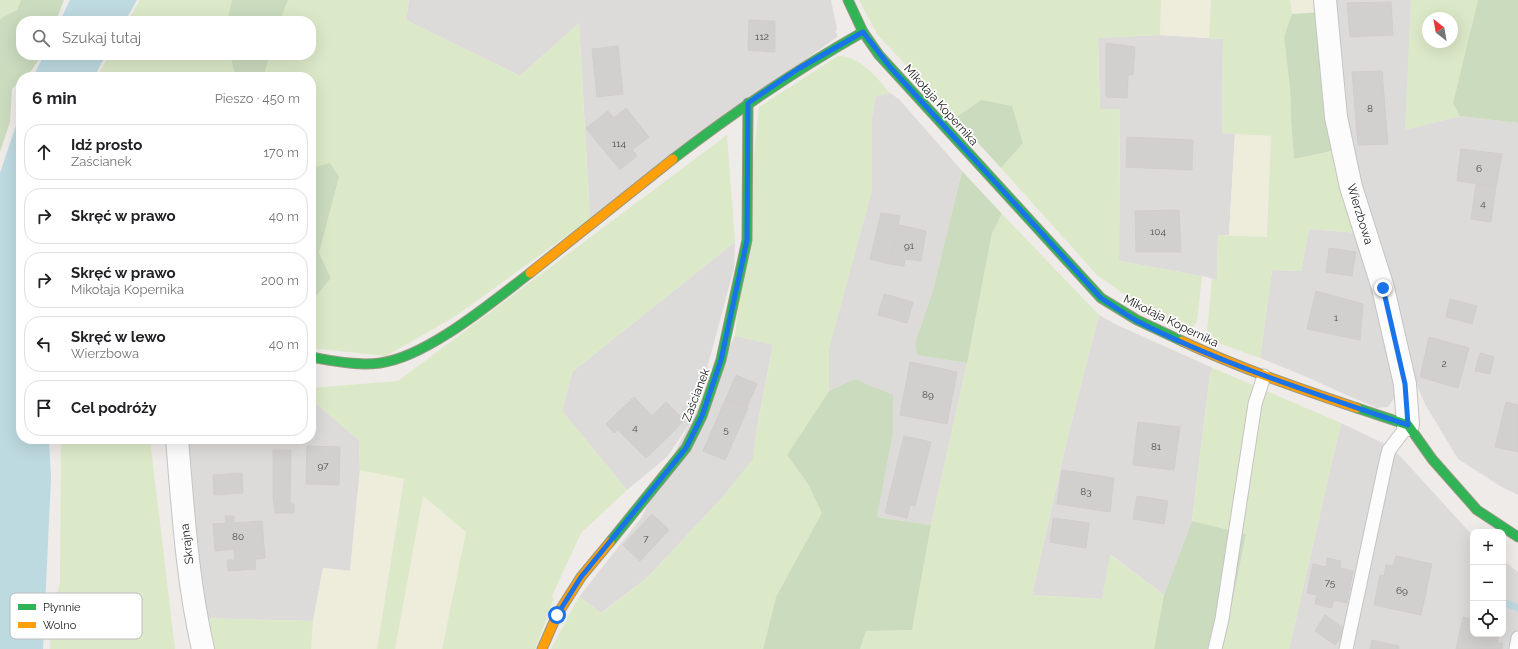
<!DOCTYPE html>
<html lang="pl">
<head>
<meta charset="utf-8">
<style>
  body { margin:0; font-family:Raleway,sans-serif; background:#f2f2f2; color:#202124 }
  .controls { position:absolute; right:12px; bottom:12px; display:grid; overflow:hidden; border-radius:8px; box-shadow:0 4px 16px #0002 }
  .controls button { width:36px; height:36px; display:grid; place-items:center; padding:0; border:0; border-bottom:1px solid #e0e0e0; background:#fff; color:#202124; font:20px sans-serif }
  .compass { position:absolute; left:1422px; top:12px; width:36px; height:36px; border-radius:50%; background:#fff; box-shadow:0 4px 16px #0002; rotate:329deg }
  .stop { position:absolute; width:12px; height:12px; margin:-9px; border:3px solid #1a73e8; border-radius:50%; background:#fff }
  .stop.end { background:#1a73e8; border-color:#fff; box-shadow:0 1px 4px #0008 }
  .list { margin:0; padding:0; list-style:none }
  h2 { display:flex; justify-content:space-between; align-items:center; height:52px; margin:0; padding:0 16px; font-size:17px }
  h2 small { font-size:13px; font-weight:400; color:#757577 }
  .list li { display:grid; grid-template-columns:26px 1fr auto; gap:12px; align-items:center; box-sizing:border-box; height:56px; margin:0 8px 8px; padding:0 8px; border:1px solid #e0e0e0; border-radius:16px }
  .list b { display:block; font-size:15px; white-space:nowrap }
  .list p { margin:0; font-size:13px; white-space:nowrap; color:#757577 }
  .list em { font-size:13px; font-style:normal; color:#757577 }
  .icon { flex:none; width:22px; height:22px; fill:none; stroke:currentColor; stroke-width:2; stroke-linecap:round; stroke-linejoin:round }
  .map { position:relative; flex:none; width:1518px; height:649px; overflow:hidden }
  .search { position:absolute; background:#fff; box-shadow:0 4px 16px #0002; left:16px; top:16px; width:300px; height:44px; display:flex; align-items:center; gap:10px; box-sizing:border-box; padding:0 14px; border-radius:16px; color:#757577; font-size:15px }
  .panel { position:absolute; background:#fff; box-shadow:0 4px 16px #0002; left:16px; top:72px; width:300px; height:372px; border-radius:16px }
  .map>svg:first-child { display:block }
</style>
</head>
<body>
<div class="map">
<svg width="1518" height="649" viewBox="0 0 1518 649">
  <rect width="100%" height="100%" fill="#eeebe8"/>
  <!-- residential -->
  <g fill="#dddbda">
    <polygon points="409,0 831,0 837,29 835,32 838,36 590,219 579,23 520,76 406,20"/>
    <polygon points="1335,0 1411,0 1406,129 1460,116 1518,123 1518,495 1500,486 1458,459 1425,404 1409,366 1349,146"/>
    <polygon points="1160,35 1223,39 1222,133 1235,134 1229,235 1218,235 1217,280 1202,276 1119,261 1120,110 1100,110 1098,38"/>
    <polygon points="890,93 899,99 962,171 933,290 915,343 918,355 967,363 931,525 877,517 893,434 854,379 829,391 829,349 876,96"/>
    <polygon points="1309,229 1359,233 1397,389 1395,397 1388,407 1377,408 1342,393 1307,377 1260,358 1272,270 1301,271"/>
    <polygon points="735,242 734,268 694,417 667,457 627,490 562,411 572,372"/>
    <polygon points="1099,315 1117,325 1213,368 1210,374 1192,521 1164,595 1111,555 1102,599 1032,595 1068,435"/>
    <polygon points="735,336 773,344 756,433 754,459 720,500 648,577 601,613 579,597 641,518"/>
    <polygon points="311,399 359,440 360,470 350,571 323,568 313,621 202,618 185,439 311,439"/>
    <polygon points="1341,423 1383,443 1401,457 1473,536 1473,634 1503,634 1503,560 1518,572 1518,649 1289,649"/>
  </g>
  <!-- farmland -->
  <g fill="#eeeddc">
    <polygon points="1161,0 1211,0 1209,38 1160,35"/>
    <polygon points="1290,0 1322,0 1322,12 1292,14"/>
    <polygon points="1235,134 1271,136 1267,237 1229,235"/>
    <polygon points="360,470 404,478 377,649 311,649 313,621 323,568 350,571"/>
    <polygon points="423,495 466,532 442,649 395,649"/>
  </g>
  <!-- grass -->
  <g fill="#dce9c8" fill-rule="evenodd">
    <polygon points="0,0 21,0 17,10 1,18 0,20"/>
    <polygon points="140,0 232,0 227,21 128,21"/>
    <polygon points="288,0 409,0 406,20 520,76 579,23 590,219 454,317 386,356 311,348 311,302 331,278 319,253 339,177 313,168 311,171 311,77 259,77 264,74 270,55 311,55 311,21 280,21"/>
    <polygon points="859,0 1161,0 1160,35 1098,38 1100,109 1120,109 1119,261 1202,276 1197,321 1189,332 1127,296 1097,275 1001,168 1023,143 1017,125 981,100 955,118 877,34"/>
    <polygon points="1211,0 1290,0 1292,14 1284,37 1290,88 1291,119 1294,159 1336,150 1359,233 1309,229 1301,271 1272,270 1260,358 1213,341 1207,331 1212,279 1217,279 1218,235 1267,237 1271,136 1222,133 1223,39 1209,38"/>
    <path d="M1411,0H1478L1453,103L1460,116L1405,130ZM1428,18H1452V42H1428Z"/>
    <polygon points="109,55 230,55 234,71 239,77 97,77"/>
    <path d="M838,56C861,56 876,77 890,93L876,96L872,118V191L829,349V391L787,455L808,484L823,513L776,597L763,649H551L579,597L602,613L648,577L720,500L753,459L756,433L773,345L735,336L759,107Z"/>
    <polygon points="727,135 735,242 572,372 562,411 627,490 581,533 552,596 554,599 535,649 442,649 466,532 423,496 395,649 377,649 404,479 360,470 359,440 311,399 311,388 398,381"/>
    <polygon points="1002,214 1099,315 1068,435 1032,595 1102,599 1110,555 1164,595 1154,649 860,649 866,631 912,630 931,525 967,363 992,233"/>
    <polygon points="1213,368 1341,423 1289,649 1223,649 1246,534 1192,521 1210,374"/>
    <polygon points="61,439 150,439 175,649 50,649 51,617 60,583"/>
    <polygon points="202,618 313,621 311,649 207,649"/>
  </g>
  <!-- forest -->
  <g fill="#cbdbbe">
    <polygon points="21,0 64,0 56,21 21,21 21,55 42,55 31,71 25,77 21,77 21,80 12,89 10,122 0,152 0,20 1,18 17,10"/>
    <polygon points="232,0 288,0 280,21 227,21"/>
    <polygon points="1478,0 1518,0 1518,123 1460,116 1453,103"/>
    <polygon points="1322,12 1336,150 1294,159 1291,119 1290,88 1284,37 1292,14"/>
    <polygon points="230,55 270,55 264,74 259,77 239,77 234,71"/>
    <polygon points="981,100 1012,106 1023,143 1001,168 955,118"/>
    <polygon points="330,163 339,177 319,253 331,278 311,302 311,171 312,168"/>
    <polygon points="962,171 1002,214 992,233 967,363 917,355 915,343 933,290"/>
    <polygon points="854,379 893,395 893,434 877,517 931,525 912,630 866,631 860,649 763,649 776,597 822,513 808,484 787,455 829,391"/>
    <polygon points="1192,521 1246,534 1223,649 1154,649 1164,595"/>
  </g>
  <!-- water -->
  <g fill="#bddae0">
    <polygon points="70,0 137,0 125,21 60,21"/>
    <polygon points="44,55 106,55 94,77 33,77"/>
    <polygon points="21,111 21,439 49,439 51,478 43,649 0,649 0,173"/>
  </g>
  <g fill="none" stroke-linecap="round" stroke-linejoin="round">
    <!-- stream -->
    <polyline stroke="#bddae0" stroke-width="7" points="1503,602 1518,608"/>
  </g>
  <!-- building -->
  <g fill="#d2d0ce" stroke="#d1cdca">
    <polygon points="1391,2 1393,35 1350,37 1347,3"/>
    <polygon points="749,20 775,21 775,52 748,50"/>
    <polygon points="1106,43 1135,47 1133,75 1128,75 1127,98 1106,97"/>
    <polygon points="618,46 623,94 597,97 592,49"/>
    <polygon points="1382,71 1388,144 1358,145 1352,72"/>
    <polygon points="626,108 649,137 632,150 637,156 620,170 586,128 608,111 614,118"/>
    <polygon points="1127,137 1193,140 1192,170 1126,167"/>
    <polygon points="1461,149 1502,154 1496,186 1457,181"/>
    <polygon points="1476,184 1496,186 1491,222 1471,219"/>
    <polygon points="1179,210 1181,252 1136,252 1135,211"/>
    <polygon points="881,213 900,216 890,264 870,259"/>
    <polygon points="899,225 926,231 921,261 905,259 904,266 890,264"/>
    <polygon points="1329,248 1356,252 1352,276 1326,272"/>
    <polygon points="1316,291 1363,304 1360,340 1307,329"/>
    <polygon points="884,294 913,302 907,323 878,315"/>
    <polygon points="1450,299 1477,306 1472,324 1446,317"/>
    <polygon points="1429,337 1469,348 1458,388 1420,377"/>
    <polygon points="1480,353 1494,357 1490,374 1475,371"/>
    <polygon points="910,362 957,372 947,424 900,415"/>
    <polygon points="736,375 757,384 747,407 726,398"/>
    <polygon points="634,397 670,435 646,458 618,430 614,433 606,424"/>
    <polygon points="726,398 748,408 725,460 703,451"/>
    <polygon points="666,402 684,420 670,435 652,416"/>
    <polygon points="1506,402 1518,405 1518,452 1495,447"/>
    <polygon points="1138,422 1180,427 1174,470 1133,465"/>
    <polygon points="904,436 931,442 915,506 910,505 907,518 885,513"/>
    <polygon points="307,446 340,447 339,485 306,484"/>
    <polygon points="273,450 291,450 290,504 294,504 294,513 275,513 273,496"/>
    <polygon points="1062,470 1114,478 1110,512 1057,504"/>
    <polygon points="242,473 243,493 214,495 213,475"/>
    <polygon points="1137,496 1168,501 1164,524 1133,519"/>
    <polygon points="652,514 669,530 640,561 623,545"/>
    <polygon points="225,516 234,516 234,523 262,521 265,558 255,559 256,569 228,571 227,560 235,560 234,549 215,551 213,524 226,523"/>
    <polygon points="1053,518 1089,523 1086,548 1050,542"/>
    <polygon points="1396,556 1432,564 1421,615 1374,605 1380,575 1384,576 1386,565 1393,566"/>
    <polygon points="1327,558 1341,561 1340,568 1353,571 1347,603 1334,600 1332,608 1315,604 1317,595 1307,593 1313,564 1326,567"/>
    <polygon points="1325,615 1346,630 1335,645 1315,631"/>
    <polygon points="1463,617 1473,619 1473,634 1499,634 1497,643 1503,643 1502,649 1456,649"/>
    <polygon points="1372,640 1399,646 1399,649 1370,649"/>
  </g>
  <g fill="none" stroke-linecap="round" stroke-linejoin="round">
    <!-- lane casing -->
    <g stroke="#c5c4c3" stroke-width="15">
      <g id="lane">
        <polyline points="1215,649 1222,619 1255,404 1264,376"/>
        <polyline points="1346,649 1387,457 1389,450 1408,425"/>
        <polyline points="1516,649 1518,638"/>
      </g>
    </g>
    <!-- street casing -->
    <g stroke="#c5c4c3" stroke-width="24">
      <g id="street">
        <polyline points="1325,0 1336,117 1351,187 1383,288 1405,384 1408,425"/>
        <path d="M177,439C183,509 187,580 203,649"/>
      </g>
    </g>
    <!-- fast casing -->
    <g stroke="#979780" stroke-width="11">
      <g id="fast">
        <polyline points="848,0 863,32 879,55 1101,298 1137,320 1182,341"/>
        <path d="M673,159C734,112 796,70 863,32"/>
        <path d="M311,357C334,361 357,366 380,363C427,357 492,302 530,273"/>
        <polyline points="1357,408 1408,425 1432,459 1477,510 1518,537"/>
        <polyline points="610,542 686,448 702,416 721,360 747,240 748,103"/>
      </g>
    </g>
    <!-- slow casing -->
    <g stroke="#979780" stroke-width="11">
      <g id="slow">
        <polyline points="530,273 673,159"/>
        <path d="M1182,341C1239,368 1298,388 1357,408"/>
        <polyline points="542,649 557,615 581,577 610,542"/>
      </g>
    </g>
    <!-- lane -->
    <use href="#lane" stroke="#fcfcfc" stroke-width="13"/>
    <!-- street -->
    <use href="#street" stroke="#fcfcfc" stroke-width="22"/>
    <!-- fast -->
    <use href="#fast" stroke="#30b455" stroke-width="9"/>
    <!-- slow -->
    <use href="#slow" stroke="#ff9f0a" stroke-width="9"/>
  </g>
  <g fill="none" stroke-linecap="round" stroke-linejoin="round">
    <!-- route -->
    <path stroke="#1a73e8" stroke-width="5" d="M557,615L581,577L686,448L702,416L721,360L747,240L748,103L798,69L863,32L890,67L1101,298C1113,306 1125,314 1137,321C1223,365 1317,394 1408,425L1405,384L1383,288"/>
  </g>
  <g text-anchor="middle" dominant-baseline="central" stroke-width="3.5" stroke-linejoin="round" paint-order="stroke">
    <!-- number labels -->
    <g font-size="10" fill="#4c4c4c">
      <text x="762" y="36">112</text>
      <text x="1370" y="108">8</text>
      <text x="619" y="143">114</text>
      <text x="1479" y="168">6</text>
      <text x="1483" y="203">4</text>
      <text x="1158" y="231">104</text>
      <text x="909" y="245">91</text>
      <text x="1336" y="317">1</text>
      <text x="1444" y="363">2</text>
      <text x="928" y="394">89</text>
      <text x="635" y="427">4</text>
      <text x="726" y="429">5</text>
      <text x="1156" y="446">81</text>
      <text x="323" y="465">97</text>
      <text x="1086" y="491">83</text>
      <text x="238" y="536">80</text>
      <text x="646" y="538">7</text>
      <text x="1330" y="582">75</text>
      <text x="1402" y="590">69</text>
    </g>
    <!-- street labels -->
    <g font-size="12" fill="#202020" stroke="#fff">
      <text transform="translate(941 105) rotate(48)">Mikołaja Kopernika</text>
      <text transform="translate(1360 214) rotate(73)">Wierzbowa</text>
      <text transform="translate(1171 321) rotate(26)">Mikołaja Kopernika</text>
      <text transform="translate(696 395) rotate(-69)">Zaścianek</text>
      <text transform="translate(187 544) rotate(-97)">Skrajna</text>
    </g>
  </g>
  <!-- legend -->
  <rect x="10" y="593" width="132" height="46" rx="6" fill="#fff" stroke="#bcbcbc" stroke-width="1"/>
  <rect x="18" y="604" width="18" height="6" fill="#30b455"/>
  <rect x="18" y="622" width="18" height="6" fill="#ff9f0a"/>
  <g font-size="11" fill="#202020">
    <text x="43" y="611">Płynnie</text>
    <text x="43" y="629">Wolno</text>
  </g>
</svg>
<div class="controls">
<button>+</button>
<button>−</button>
<button><svg class="icon" aria-label="locate" viewBox="0 0 24 24"><circle cx="12" cy="12" r="6"/><path d="M12 2v4M12 18v4M2 12h4M18 12h4"/></svg></button>
</div>
<svg class="compass" viewBox="-18 -18 36 36"><path d="M0-13l5 13h-10z" fill="#e53935"/><path d="M0 13l5-13h-10z" fill="#757577"/></svg>
<div class="stop" style="left:557px;top:615px"></div>
<div class="stop end" style="left:1383px;top:288px"></div>
<div class="search"><svg class="icon" aria-label="search" viewBox="0 0 24 24"><circle cx="10" cy="10" r="6"/><path d="M15 15l6 6"/></svg>Szukaj tutaj</div>
<section class="panel">
<h2>6 min<small>Pieszo · 450 m</small></h2>
<ul class="list">
<li><svg class="icon" aria-label="ahead" viewBox="0 0 24 24"><path d="M12 20V5M6 11l6-6 6 6"/></svg><div><b>Idź prosto</b><p>Zaścianek</p></div><em>170 m</em></li>
<li><svg class="icon" aria-label="right" viewBox="0 0 24 24"><path d="M7 20v-9h11M14 6l5 5-5 5"/></svg><div><b>Skręć w prawo</b></div><em>40 m</em></li>
<li><svg class="icon" aria-label="right" viewBox="0 0 24 24"><path d="M7 20v-9h11M14 6l5 5-5 5"/></svg><div><b>Skręć w prawo</b><p>Mikołaja Kopernika</p></div><em>200 m</em></li>
<li><svg class="icon" aria-label="left" viewBox="0 0 24 24"><path d="M17 20v-9H6M10 6l-5 5 5 5"/></svg><div><b>Skręć w lewo</b><p>Wierzbowa</p></div><em>40 m</em></li>
<li><svg class="icon" aria-label="arrive" viewBox="0 0 24 24"><path d="M6 21V4h12l-3 4 3 4H6"/></svg><div><b>Cel podróży</b></div></li>
</ul>
</section>
</div>
</body>
</html>
